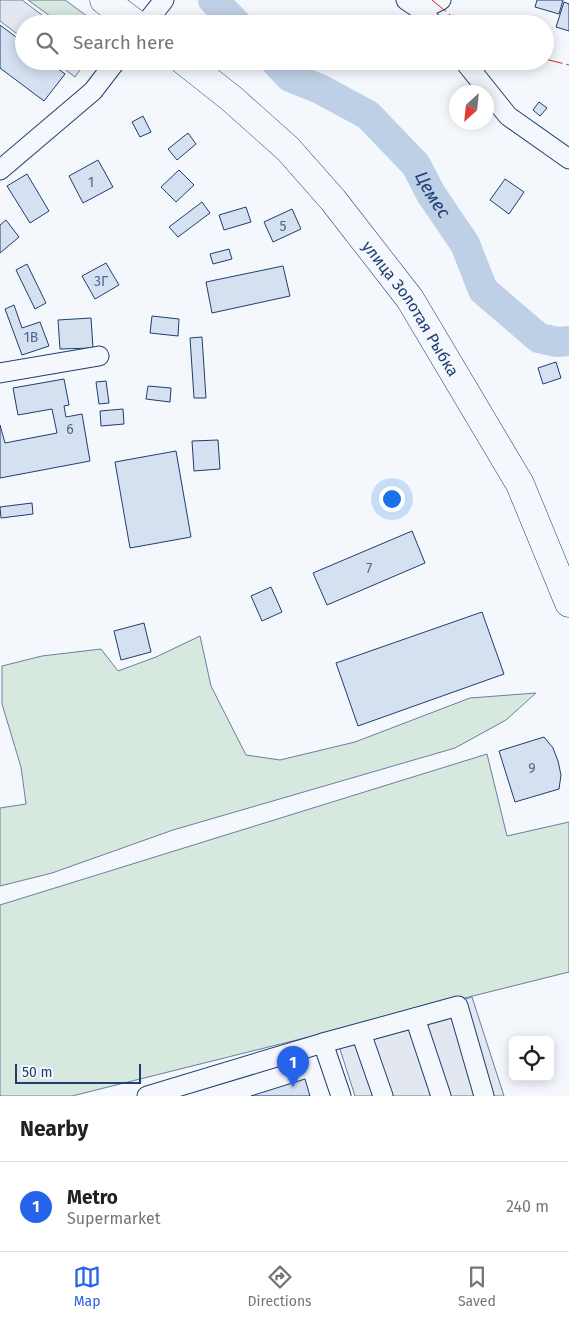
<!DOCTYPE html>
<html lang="en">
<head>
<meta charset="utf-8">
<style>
  body { margin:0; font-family:"Fira Sans",sans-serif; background:#f2f2f2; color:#202124 }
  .controls { position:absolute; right:15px; bottom:15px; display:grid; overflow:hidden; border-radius:8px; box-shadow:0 2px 12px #0003 }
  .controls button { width:45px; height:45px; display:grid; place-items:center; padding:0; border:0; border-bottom:1px solid #e0e0e0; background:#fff; color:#202124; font:25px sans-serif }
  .compass { position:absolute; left:449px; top:85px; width:45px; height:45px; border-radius:50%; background:#fff; box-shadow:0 2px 12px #0003; rotate:207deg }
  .scale { position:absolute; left:15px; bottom:12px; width:126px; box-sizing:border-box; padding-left:5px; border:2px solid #1d3f73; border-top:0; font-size:14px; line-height:18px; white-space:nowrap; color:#1d3f73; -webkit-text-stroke:4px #f4f7fb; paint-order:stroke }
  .you { position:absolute; left:391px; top:498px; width:18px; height:18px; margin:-12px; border:4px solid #fff; border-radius:50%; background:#1a73e8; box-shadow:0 0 0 8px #1a73e833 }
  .badge { display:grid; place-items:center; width:32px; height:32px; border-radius:50%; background:#2563eb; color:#fff; font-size:16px; font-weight:700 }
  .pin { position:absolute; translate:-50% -41px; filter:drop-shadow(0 1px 2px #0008) }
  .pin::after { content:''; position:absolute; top:26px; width:18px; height:15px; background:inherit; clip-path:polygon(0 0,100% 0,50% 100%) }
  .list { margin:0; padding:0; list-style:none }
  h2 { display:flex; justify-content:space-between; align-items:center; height:65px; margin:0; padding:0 20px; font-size:21px }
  h2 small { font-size:16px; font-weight:400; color:#757577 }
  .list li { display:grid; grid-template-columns:32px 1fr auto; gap:15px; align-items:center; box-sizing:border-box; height:90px; padding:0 20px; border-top:1px solid #e0e0e0 }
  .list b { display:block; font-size:19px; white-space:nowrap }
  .list p { margin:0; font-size:16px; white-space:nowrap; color:#757577 }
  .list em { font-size:16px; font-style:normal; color:#757577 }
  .icon { flex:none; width:28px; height:28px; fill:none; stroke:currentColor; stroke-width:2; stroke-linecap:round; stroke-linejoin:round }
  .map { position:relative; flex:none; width:569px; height:1096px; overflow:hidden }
  .search { position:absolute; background:#fff; box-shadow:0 2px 12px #0003; left:15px; right:15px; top:15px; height:55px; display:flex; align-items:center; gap:12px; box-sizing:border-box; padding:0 18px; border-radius:28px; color:#757577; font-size:19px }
  .sheet { height:155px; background:#fff }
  nav { display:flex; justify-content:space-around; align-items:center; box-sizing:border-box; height:70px; border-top:1px solid #e0e0e0; background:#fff; font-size:14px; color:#757577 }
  nav a { display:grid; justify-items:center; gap:2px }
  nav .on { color:#2563eb }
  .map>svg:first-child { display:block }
</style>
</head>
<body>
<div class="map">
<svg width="569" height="1096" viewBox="0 0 569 1096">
  <rect width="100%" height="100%" fill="#f4f7fb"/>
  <!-- green -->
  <g fill="#d7e8df" stroke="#687fa3">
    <polygon points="28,0 65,0 98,24 61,24"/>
    <polygon points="200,636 211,686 246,755 280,760 355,742 470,698 536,693 506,720 455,748 173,830 52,873 0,886 0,808 26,804 21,767 2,704 2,666 42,656 101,649 118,671 156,657"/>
    <polygon points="487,754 507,836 569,822 569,972 72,1096 0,1096 0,905"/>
  </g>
  <!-- parking -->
  <g fill="#e3e8f0" stroke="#687fa3">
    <polygon points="0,0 22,0 54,24 24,24 24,39 0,21"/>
    <polygon points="54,61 86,61 75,77"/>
    <polygon points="472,997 504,1096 355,1096 337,1040"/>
  </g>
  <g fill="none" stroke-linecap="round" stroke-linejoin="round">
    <!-- river -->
    <g stroke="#bed0e5" stroke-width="30">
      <polyline points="213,0 237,24"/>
      <path id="s1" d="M275,61L290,77L320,89L368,115L416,165L431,194L465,244L483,290L539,338L557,342L569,341"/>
    </g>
  </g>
  <!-- building -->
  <g fill="#d5e0f0" stroke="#1d3f73">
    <polygon points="537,0 563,0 559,14 535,7"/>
    <polygon points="564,2 569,4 569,31 556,27"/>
    <polygon points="0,25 24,43 24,61 48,61 65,74 44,101 0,68"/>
    <polygon points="539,102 547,108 540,116 533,110"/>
    <polygon points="143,116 151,132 140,137 132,122"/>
    <polygon points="188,133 196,144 177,160 168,149"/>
    <polygon points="98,160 113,187 83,203 69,176"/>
    <polygon points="179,170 194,185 176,202 161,187"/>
    <polygon points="27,174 49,211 30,223 7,186"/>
    <polygon points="505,179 524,192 509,214 490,200"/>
    <polygon points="202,202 210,213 178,237 169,227"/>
    <polygon points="246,207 251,222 224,230 219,215"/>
    <polygon points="292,209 301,229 273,242 264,222"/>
    <polygon points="6,220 19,237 0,253 0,225"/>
    <polygon points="229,249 232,259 213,264 210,254"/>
    <polygon points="106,263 119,285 95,299 82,276"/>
    <polygon points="27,264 46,303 35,309 16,270"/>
    <polygon points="283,266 290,296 212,313 206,282"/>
    <polygon points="14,305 22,328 40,322 49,346 22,355 5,309"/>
    <polygon points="152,316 179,319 178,336 150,333"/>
    <polygon points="91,318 93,348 60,349 58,320"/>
    <polygon points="202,337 206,398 194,398 190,338"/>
    <polygon points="556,362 561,378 543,384 538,368"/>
    <polygon points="64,379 69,405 64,406 66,417 82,414 90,461 0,478 0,425 5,443 57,433 52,409 18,415 13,388"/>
    <polygon points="106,381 109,403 99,404 96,382"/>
    <polygon points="148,386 171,388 170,402 146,399"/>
    <polygon points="123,409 124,424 101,426 100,411"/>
    <polygon points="218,440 220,469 194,471 192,441"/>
    <polygon points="176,451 191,537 130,548 115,462"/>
    <polygon points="32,503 33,514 1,518 0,507"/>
    <polygon points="412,531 425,563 327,605 313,573"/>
    <polygon points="271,587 282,612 262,621 251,596"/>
    <polygon points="482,612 504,674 358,726 336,663"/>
    <polygon points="144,623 151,652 121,660 114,631"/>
    <polygon points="544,737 553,748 558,761 561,775 559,789 515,802 499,751"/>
    <polygon points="305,1079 310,1096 251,1096"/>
  </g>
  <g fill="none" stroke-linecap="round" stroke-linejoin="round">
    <!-- minor casing -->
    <g stroke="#1d3f73" stroke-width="21">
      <g id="minor">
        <polyline points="406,0 421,10 433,24"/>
        <polyline points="421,10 441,0"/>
        <polyline points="145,24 164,0"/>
        <polyline points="464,61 508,116 569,159"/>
        <polyline points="0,170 93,91 116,61"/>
        <polyline points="0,373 99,356"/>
        <polyline points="415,1018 441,1096"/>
        <polyline points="361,1033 383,1096"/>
        <polyline points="323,1043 458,1006 484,1096"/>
        <polyline points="147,1096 323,1043 341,1096"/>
      </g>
    </g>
    <!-- highway casing -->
    <g stroke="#1d3f73" stroke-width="29">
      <g id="highway">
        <polyline points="104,0 136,24"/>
        <path id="s2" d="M184,61L232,99L288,149L333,200L410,299L520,484L569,603"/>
      </g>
    </g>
    <!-- minor -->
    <use href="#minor" stroke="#f4f7fb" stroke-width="19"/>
    <!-- highway -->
    <use href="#highway" stroke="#f4f7fb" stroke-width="28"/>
    <!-- power -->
    <g stroke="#c62828" stroke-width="1" stroke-dasharray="18 4 2.5 4" stroke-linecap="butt">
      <polyline points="432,0 461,24"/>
      <polyline points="545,59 569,65"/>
    </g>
  </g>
  <g text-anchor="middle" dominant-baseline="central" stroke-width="4" stroke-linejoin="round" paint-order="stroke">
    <!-- number labels -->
    <g font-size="14" fill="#4b6792">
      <text x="91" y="182">1</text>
      <text x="283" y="226">5</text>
      <text x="101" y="281">3Г</text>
      <text x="31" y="337">1В</text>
      <text x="70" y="429">6</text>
      <text x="369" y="568">7</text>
      <text x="532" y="768">9</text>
    </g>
    <!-- street labels -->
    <g font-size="16" fill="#1d3f73" stroke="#f4f7fb">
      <text stroke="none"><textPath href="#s2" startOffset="338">улица Золотая Рыбка</textPath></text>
    </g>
    <!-- water labels -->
    <g font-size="18" font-style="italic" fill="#1d3f73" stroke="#f4f7fb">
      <text stroke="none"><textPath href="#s1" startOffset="212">Цемес</textPath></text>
    </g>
  </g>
</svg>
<div class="controls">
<button><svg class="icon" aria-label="locate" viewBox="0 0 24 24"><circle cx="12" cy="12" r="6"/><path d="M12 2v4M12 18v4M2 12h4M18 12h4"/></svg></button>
</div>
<svg class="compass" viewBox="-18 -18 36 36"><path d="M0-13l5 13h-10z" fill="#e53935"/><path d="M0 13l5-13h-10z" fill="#757577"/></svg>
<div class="scale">50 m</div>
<div class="you"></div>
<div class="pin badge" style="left:293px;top:1087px">1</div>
<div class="search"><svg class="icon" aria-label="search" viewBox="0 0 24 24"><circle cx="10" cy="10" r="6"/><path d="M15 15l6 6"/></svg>Search here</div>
</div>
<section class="sheet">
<h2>Nearby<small></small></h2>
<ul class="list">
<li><span class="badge">1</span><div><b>Metro</b><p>Supermarket</p></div><em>240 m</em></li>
</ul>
</section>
<nav>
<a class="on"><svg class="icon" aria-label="map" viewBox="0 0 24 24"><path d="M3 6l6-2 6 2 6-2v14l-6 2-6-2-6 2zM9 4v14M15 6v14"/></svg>Map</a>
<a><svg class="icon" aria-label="directions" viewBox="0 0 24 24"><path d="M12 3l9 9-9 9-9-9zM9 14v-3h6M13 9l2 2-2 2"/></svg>Directions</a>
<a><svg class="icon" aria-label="saved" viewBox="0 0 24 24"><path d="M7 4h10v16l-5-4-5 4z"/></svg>Saved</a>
</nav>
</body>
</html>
